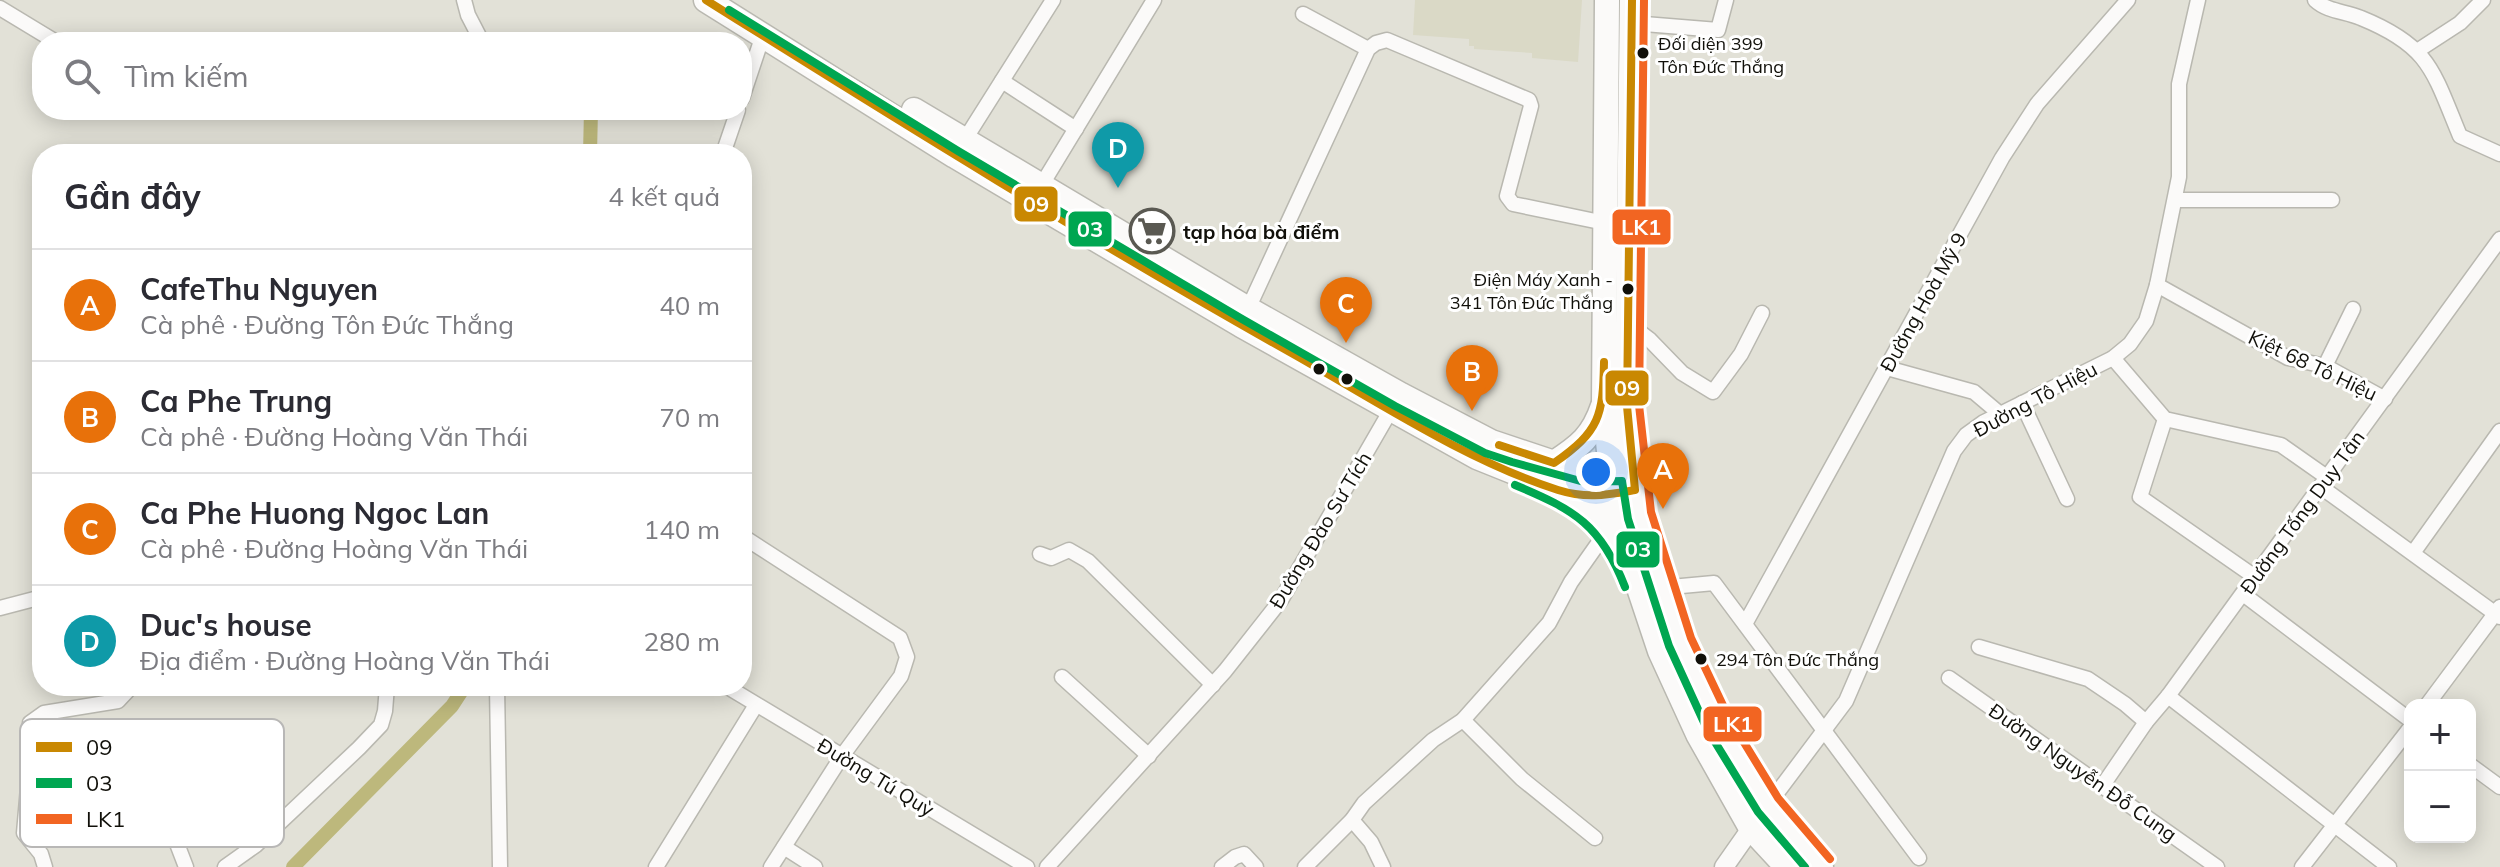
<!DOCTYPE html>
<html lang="vi">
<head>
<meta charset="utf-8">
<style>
  body { margin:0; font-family:Mulish,sans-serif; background:#f7f7f7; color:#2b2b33 }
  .controls { position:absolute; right:24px; bottom:24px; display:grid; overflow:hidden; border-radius:16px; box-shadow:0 4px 20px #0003 }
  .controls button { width:72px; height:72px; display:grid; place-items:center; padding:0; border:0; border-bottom:2px solid #e1e1e2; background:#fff; color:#2b2b33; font:40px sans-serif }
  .you { position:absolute; left:1596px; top:472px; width:28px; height:28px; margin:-20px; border:6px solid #fff; border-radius:50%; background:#1a73e8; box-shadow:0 0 0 12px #1a73e833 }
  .badge { display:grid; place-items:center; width:52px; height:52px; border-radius:50%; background:#5a5952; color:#fff; font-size:26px; font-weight:700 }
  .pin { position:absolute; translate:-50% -66px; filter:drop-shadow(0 2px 4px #0008) }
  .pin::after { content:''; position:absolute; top:42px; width:28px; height:24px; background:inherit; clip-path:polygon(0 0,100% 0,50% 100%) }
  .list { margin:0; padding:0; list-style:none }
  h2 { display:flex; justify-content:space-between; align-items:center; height:104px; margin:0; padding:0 32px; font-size:34px }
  h2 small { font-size:26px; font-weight:400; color:#7c7c81 }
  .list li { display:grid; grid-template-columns:52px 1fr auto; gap:24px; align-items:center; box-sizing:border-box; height:112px; padding:0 32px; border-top:2px solid #e1e1e2 }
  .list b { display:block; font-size:30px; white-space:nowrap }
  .list p { margin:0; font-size:26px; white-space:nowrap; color:#7c7c81 }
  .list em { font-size:26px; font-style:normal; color:#7c7c81 }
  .icon { flex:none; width:44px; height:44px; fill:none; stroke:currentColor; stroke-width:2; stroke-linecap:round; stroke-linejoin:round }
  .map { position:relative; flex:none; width:2500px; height:867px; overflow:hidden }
  .search { position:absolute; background:#fff; box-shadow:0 4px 20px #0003; left:32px; top:32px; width:720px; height:88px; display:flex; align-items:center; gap:20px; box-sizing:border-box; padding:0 28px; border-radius:32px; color:#7c7c81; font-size:30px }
  .panel { position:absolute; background:#fff; box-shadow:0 4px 20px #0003; left:32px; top:144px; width:720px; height:552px; border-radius:32px }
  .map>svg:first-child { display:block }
</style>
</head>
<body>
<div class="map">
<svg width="2500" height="867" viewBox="0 0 2500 867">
  <rect width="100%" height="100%" fill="#e2e1d7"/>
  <!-- built -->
  <polygon fill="#dad9c6" points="1415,0 1582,0 1578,62 1532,58 1532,53 1474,49 1474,46 1469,46 1469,39 1413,35"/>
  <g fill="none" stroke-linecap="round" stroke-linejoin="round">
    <!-- canal -->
    <g stroke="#bdb87c" stroke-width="14">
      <polyline points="590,154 591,110"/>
      <polyline points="293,867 452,706 465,686"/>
    </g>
    <!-- minor casing -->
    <g stroke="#b9b8b0" stroke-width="17">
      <g id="minor">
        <polyline points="464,0 468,15 482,42"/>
        <path d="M2315,0C2328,12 2345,11 2361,18C2430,46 2433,71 2460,136L2500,154"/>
        <polyline points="0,8 56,42"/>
        <polyline points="1303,14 1368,49"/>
        <polyline points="1632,23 1718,30 1726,0"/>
        <polyline points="2417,51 2460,23 2483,0"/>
        <polyline points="1002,81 1076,129"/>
        <polyline points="742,98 763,35"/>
        <polyline points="964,141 1053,0"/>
        <polyline points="723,154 738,110"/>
        <polyline points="1041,186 1154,0"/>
        <polyline points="2176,200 2332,200"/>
        <polyline points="2157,285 2288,358 2325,366 2385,399"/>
        <polyline points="1248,309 1368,49 1376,43 1387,40 1529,100 1531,106 1507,196 1513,204 1605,223"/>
        <polyline points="1628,323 1649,339 1682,373 1713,392 1741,354 1762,313"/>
        <polyline points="2113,358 2165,419 2281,445 2328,478"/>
        <polyline points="2325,366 2353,309"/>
        <polyline points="1887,368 1974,392 2000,414"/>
        <polyline points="2022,403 2067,499"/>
        <polyline points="2165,419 2140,497 2255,577"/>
        <polyline points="2321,487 2500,617"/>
        <polyline points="742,536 900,638 907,657 901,676 842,756 771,867"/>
        <polyline points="2413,553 2500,431"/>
        <polyline points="1040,554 1051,558 1069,550 1088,561 1213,685"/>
        <polyline points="1660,588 1714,583 1919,858"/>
        <polyline points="2243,594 2410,720"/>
        <polyline points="0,608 42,597"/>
        <polyline points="1745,624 2002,158 2037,104 2128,0"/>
        <polyline points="1979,647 2088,679 2125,704 2146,722"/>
        <polyline points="1062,677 1149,756"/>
        <polyline points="1949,678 2217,867"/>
        <polyline points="497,686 500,867"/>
        <polyline points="726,686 1027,867"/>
        <polyline points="2168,696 2389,867"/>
        <polyline points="2427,705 2500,607"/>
        <polyline points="1463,720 1522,779 1595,838"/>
        <polyline points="2470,765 2500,787"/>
        <polyline points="2103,785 2146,722 2168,696 2500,239"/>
        <polyline points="1768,805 1846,701 1954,451 1966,435 1984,422 2113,358 2130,344 2146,321 2157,285 2179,177 2179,84 2198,0"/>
        <polyline points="166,815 186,867"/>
        <polyline points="1352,820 1371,842 1383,867"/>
        <polyline points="784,847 815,867"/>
        <polyline points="45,867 41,854 24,833 29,776 30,723 44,713 118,701 132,686"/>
        <polyline points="225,867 256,845 359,748 381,725 385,711 387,686"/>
        <polyline points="656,867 756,705"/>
        <polyline points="1047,867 1225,671 1281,600 1392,408"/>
        <polyline points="1222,867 1235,857 1244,854 1256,867"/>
        <polyline points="1305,867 1352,820 1364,803 1433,740 1463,720 1549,623 1571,582 1609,528"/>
        <polyline points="2302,867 2410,728"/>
      </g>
    </g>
    <!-- tertiary casing -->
    <g stroke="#b9b8b0" stroke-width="21">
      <polyline id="tertiary" points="1724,867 1757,820"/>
    </g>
    <!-- primary casing -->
    <g stroke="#b9b8b0" stroke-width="27">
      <g id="primary">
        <polyline points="706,0 955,156 1241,325 1477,457 1559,490 1594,497 1633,491"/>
        <polyline points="914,110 1248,309 1401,395 1491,442 1554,463 1586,470 1629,470"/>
      </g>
    </g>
    <!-- trunk casing -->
    <g stroke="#b9b8b0" stroke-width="27">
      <g id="trunk">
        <polyline points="1607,0 1604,403 1616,519 1660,651 1698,734 1751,828 1787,867"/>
        <polyline points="1632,0 1627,406 1639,515 1680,642 1718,724 1768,805 1821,867"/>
        <path d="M1554,463C1580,446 1593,436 1603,406"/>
        <polyline points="1559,490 1600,518 1617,540"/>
      </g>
    </g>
    <!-- minor -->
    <use href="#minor" stroke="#fbfaf9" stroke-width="14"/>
    <!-- tertiary -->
    <use href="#tertiary" stroke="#fbfaf9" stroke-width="18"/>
    <!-- primary -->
    <use href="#primary" stroke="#fbfaf9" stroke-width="24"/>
    <!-- trunk -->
    <use href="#trunk" stroke="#fbfaf9" stroke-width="24"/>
    <!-- bus-1 casing -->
    <g stroke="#fff" stroke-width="14">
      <g id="bus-1">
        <path d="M706,0C900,122 1095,243 1295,355C1378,402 1467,461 1558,490C1587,499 1606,495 1635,490L1627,406L1632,0"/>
        <path d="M1499,445L1554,463C1600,431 1603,416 1604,362"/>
      </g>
    </g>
    <!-- bus-2 casing -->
    <g stroke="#fff" stroke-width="14">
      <g id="bus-2">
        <polyline points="729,10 958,151 1242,319 1395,406 1485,453 1512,462 1584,482 1622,481 1628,519 1669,646 1707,729 1758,812 1805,867"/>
        <path d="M1515,485C1575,510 1601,525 1625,587"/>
      </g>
    </g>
    <!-- bus-3 casing -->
    <g stroke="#fff" stroke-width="14">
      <polyline id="bus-3" points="1644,0 1639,405 1651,512 1691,638 1729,718 1778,798 1830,859"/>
    </g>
    <!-- bus-1 -->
    <use href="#bus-1" stroke="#c98802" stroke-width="8"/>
    <!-- bus-2 -->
    <use href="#bus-2" stroke="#00a651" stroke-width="8"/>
    <!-- bus-3 -->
    <use href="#bus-3" stroke="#f26522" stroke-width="8"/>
  </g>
  <!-- icons -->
  <defs>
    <g id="supermarket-ring" transform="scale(2.3)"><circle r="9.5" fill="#fff" stroke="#5a5952" stroke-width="1.5"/><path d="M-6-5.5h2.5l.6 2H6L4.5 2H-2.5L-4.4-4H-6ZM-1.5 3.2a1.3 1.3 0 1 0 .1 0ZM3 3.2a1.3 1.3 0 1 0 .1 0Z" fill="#5a5952"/></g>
  </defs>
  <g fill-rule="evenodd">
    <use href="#supermarket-ring" x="1152" y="231"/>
  </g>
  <!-- markers -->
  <g fill="#11100a" stroke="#fff" stroke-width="3">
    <circle cx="1643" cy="53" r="7"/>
    <circle cx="1628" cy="289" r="7"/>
    <circle cx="1319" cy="369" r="7"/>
    <circle cx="1347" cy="379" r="7"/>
    <circle cx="1701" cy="659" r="7"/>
  </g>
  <g text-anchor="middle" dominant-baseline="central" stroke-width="6" stroke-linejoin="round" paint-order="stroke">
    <!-- bus labels -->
    <g font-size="18" fill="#11100a" stroke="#fff" text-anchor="start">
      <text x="1658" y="43">Đối diện 399<tspan x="1658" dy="23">Tôn Đức Thắng</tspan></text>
      <text x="1613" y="279" text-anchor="end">Điện Máy Xanh -<tspan x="1613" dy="23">341 Tôn Đức Thắng</tspan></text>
      <text x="1716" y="659">294 Tôn Đức Thắng</text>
    </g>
    <!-- poi labels -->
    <g font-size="20" font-weight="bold" fill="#11100a" stroke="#fff" text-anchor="start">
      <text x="1183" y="231">tạp hóa bà điểm</text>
    </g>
    <!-- street labels -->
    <g font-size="20" fill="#11100a" stroke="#fff">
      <text transform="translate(1923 302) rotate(-61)">Đường Hoà Mỹ 9</text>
      <text transform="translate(2313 365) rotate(25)">Kiệt 68 Tô Hiệu</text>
      <text transform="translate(2035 399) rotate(-28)">Đường Tô Hiệu</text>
      <text transform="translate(2302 512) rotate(-54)">Đường Tống Duy Tân</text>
      <text transform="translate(1320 530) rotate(-59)">Đường Đào Sư Tích</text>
      <text transform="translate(2083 772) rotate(35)">Đường Nguyễn Đỗ Cung</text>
      <text transform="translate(876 777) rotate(31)">Đường Tú Quỳ</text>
    </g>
  </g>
  <!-- legend -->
  <rect x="20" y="719" width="264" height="128" rx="12" fill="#fff" stroke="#b8b7b6" stroke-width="2"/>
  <rect x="36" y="742" width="36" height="10" fill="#c98802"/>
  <rect x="36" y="778" width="36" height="10" fill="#00a651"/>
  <rect x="36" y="814" width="36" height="10" fill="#f26522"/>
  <g font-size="22" fill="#11100a">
    <text x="86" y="755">09</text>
    <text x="86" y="791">03</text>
    <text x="86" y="827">LK1</text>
  </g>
  <g stroke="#fff" stroke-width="3">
    <rect x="1013" y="185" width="46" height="38" rx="8" fill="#c98802"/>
    <rect x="1611" y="208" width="61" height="38" rx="8" fill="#f26522"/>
    <rect x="1067" y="210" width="46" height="38" rx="8" fill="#00a651"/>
    <rect x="1604" y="369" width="46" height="38" rx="8" fill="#c98802"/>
    <rect x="1615" y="530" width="46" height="39" rx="8" fill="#00a651"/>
    <rect x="1702" y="705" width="61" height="38" rx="8" fill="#f26522"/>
  </g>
  <g font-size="22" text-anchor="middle" font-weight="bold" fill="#fff">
    <text x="1036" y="212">09</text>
    <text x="1641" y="235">LK1</text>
    <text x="1090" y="237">03</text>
    <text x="1627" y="396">09</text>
    <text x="1638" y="557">03</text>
    <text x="1733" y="732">LK1</text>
  </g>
</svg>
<div class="controls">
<button>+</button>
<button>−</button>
</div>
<div class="you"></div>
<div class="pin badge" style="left:1663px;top:509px;background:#e8710a">A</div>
<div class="pin badge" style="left:1472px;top:411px;background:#e8710a">B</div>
<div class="pin badge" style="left:1346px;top:343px;background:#e8710a">C</div>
<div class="pin badge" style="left:1118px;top:188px;background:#0f9aa8">D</div>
<div class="search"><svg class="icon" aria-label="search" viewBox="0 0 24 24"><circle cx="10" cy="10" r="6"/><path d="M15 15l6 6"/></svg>Tìm kiếm</div>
<section class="panel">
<h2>Gần đây<small>4 kết quả</small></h2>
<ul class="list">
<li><span class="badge" style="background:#e8710a">A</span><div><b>CafeThu Nguyen</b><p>Cà phê · Đường Tôn Đức Thắng</p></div><em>40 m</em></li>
<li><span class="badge" style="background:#e8710a">B</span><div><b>Ca Phe Trung</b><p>Cà phê · Đường Hoàng Văn Thái</p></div><em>70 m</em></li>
<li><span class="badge" style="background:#e8710a">C</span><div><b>Ca Phe Huong Ngoc Lan</b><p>Cà phê · Đường Hoàng Văn Thái</p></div><em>140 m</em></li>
<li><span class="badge" style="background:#0f9aa8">D</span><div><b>Duc's house</b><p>Địa điểm · Đường Hoàng Văn Thái</p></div><em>280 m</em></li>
</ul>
</section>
</div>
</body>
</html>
